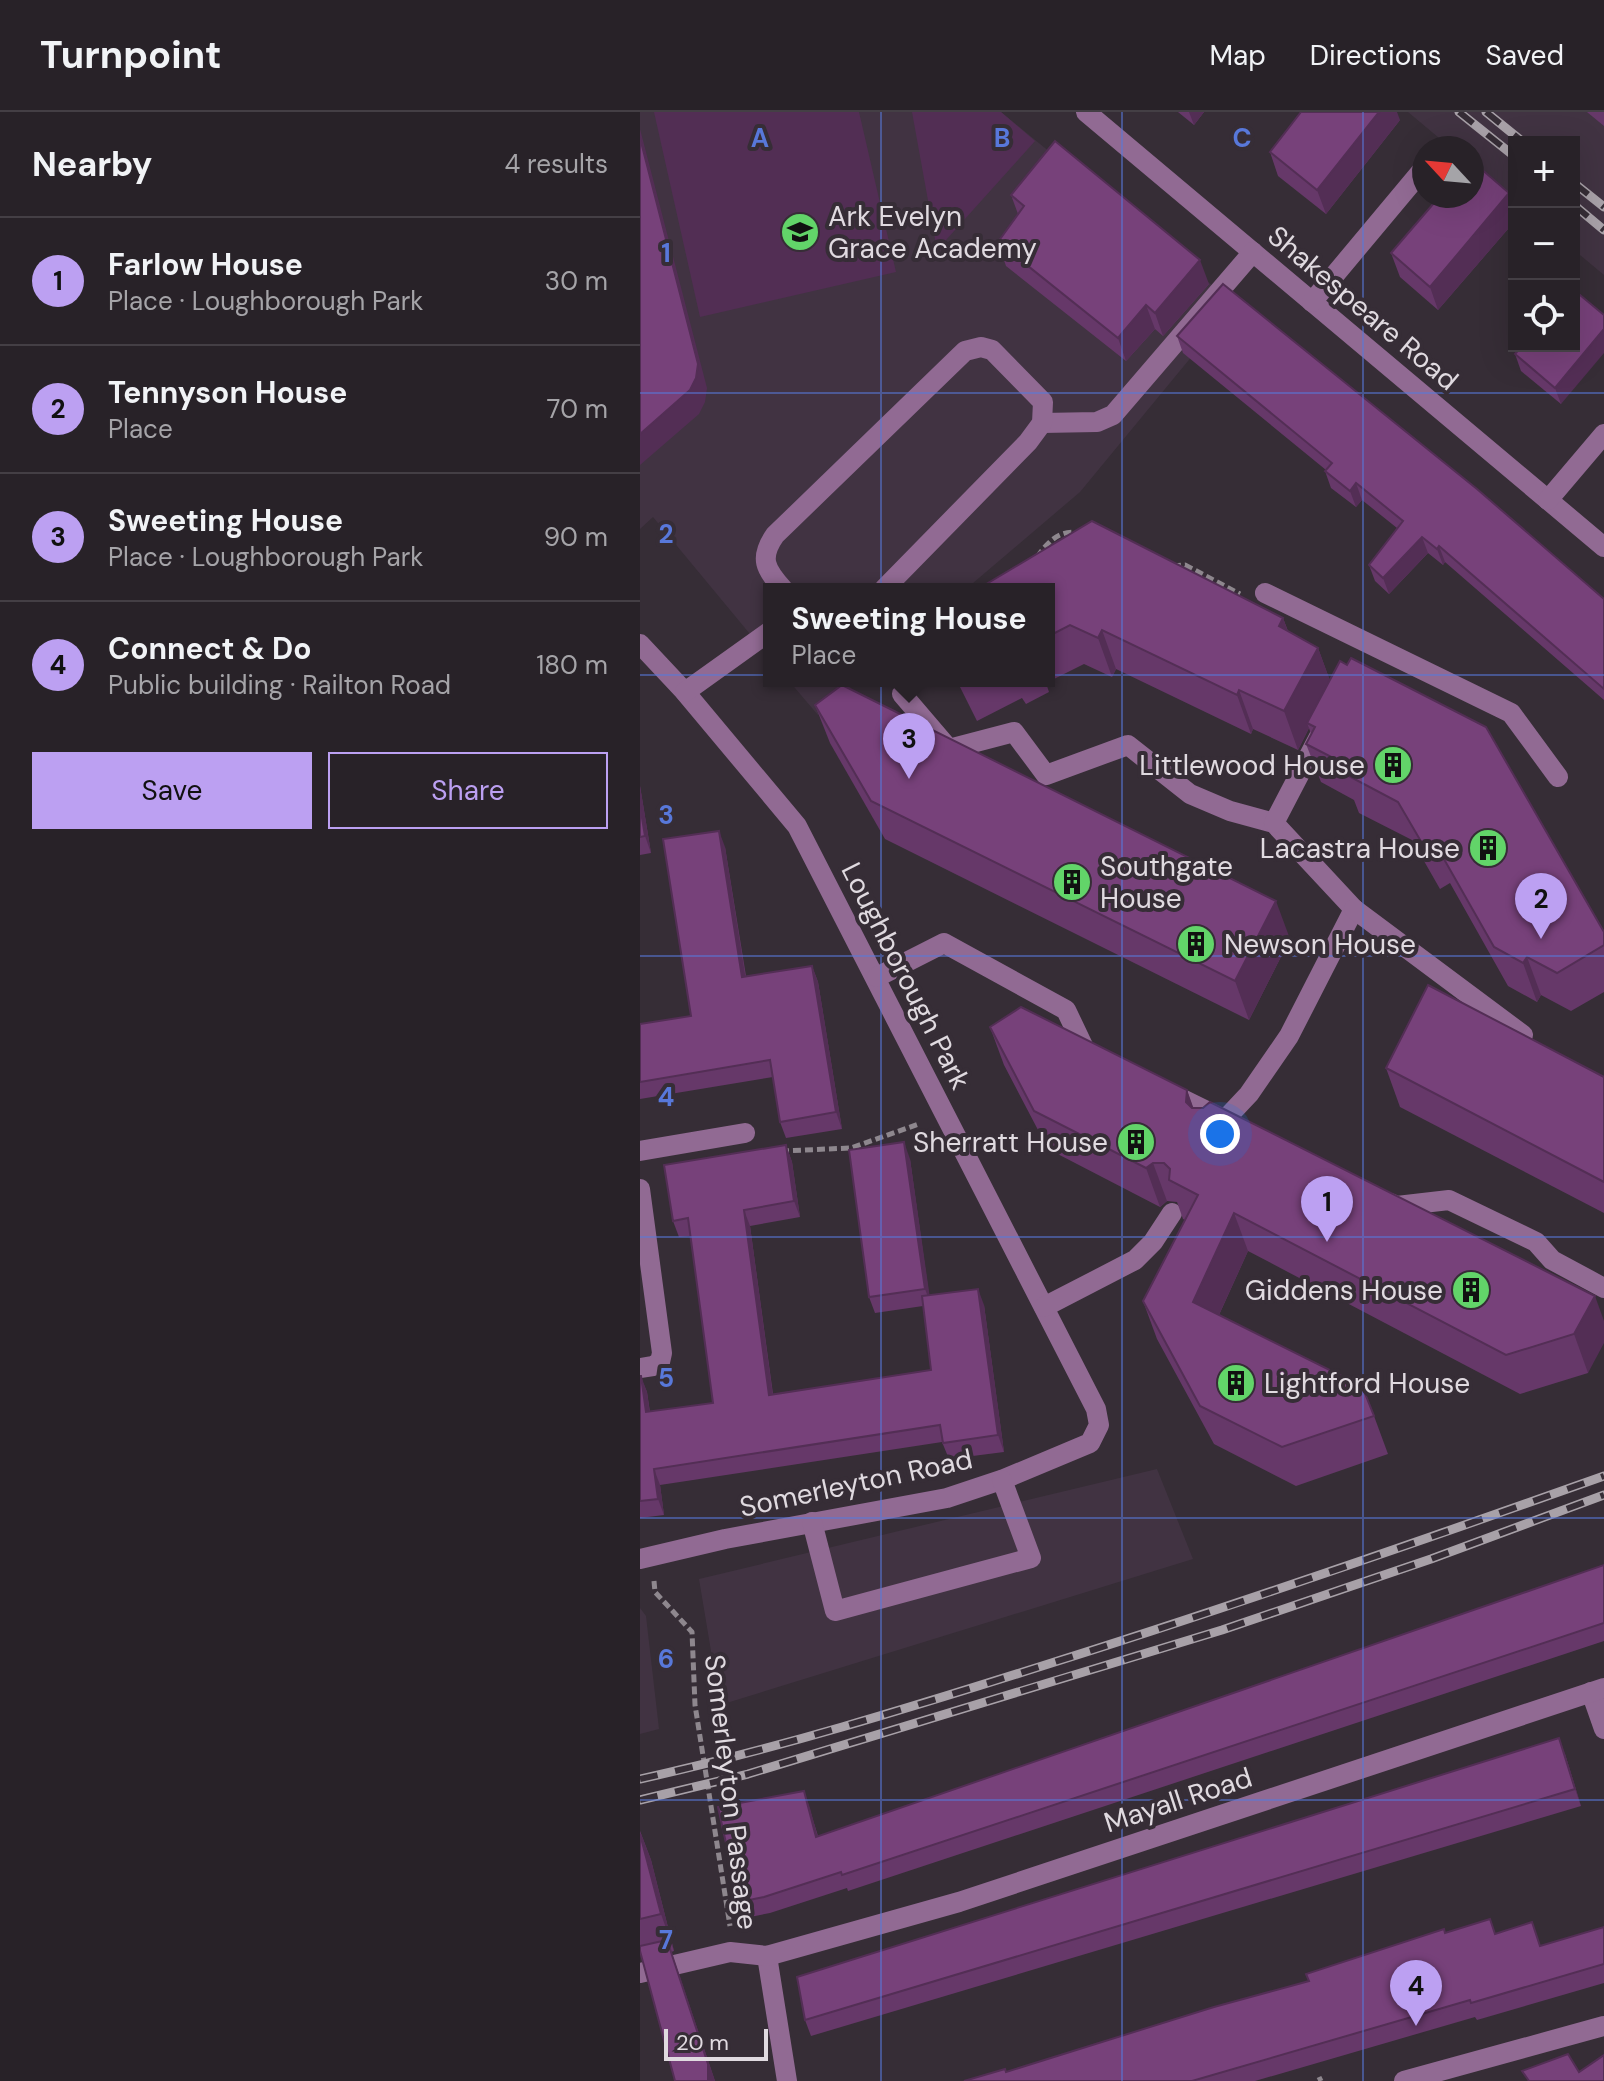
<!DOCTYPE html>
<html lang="en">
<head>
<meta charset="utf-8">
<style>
  body { margin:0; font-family:"DM Sans",sans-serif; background:#342f34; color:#f1f3f6 }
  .controls { position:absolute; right:24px; top:24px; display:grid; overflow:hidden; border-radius:0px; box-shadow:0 8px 32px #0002 }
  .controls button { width:72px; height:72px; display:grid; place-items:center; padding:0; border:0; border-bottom:2px solid #443f45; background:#282228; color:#f1f3f6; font:40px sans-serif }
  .compass { position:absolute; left:772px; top:24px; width:72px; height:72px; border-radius:50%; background:#282228; box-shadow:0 8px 32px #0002; rotate:296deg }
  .scale { position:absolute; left:24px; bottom:20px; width:104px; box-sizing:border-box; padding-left:8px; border:4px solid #e0dae0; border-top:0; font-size:22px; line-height:28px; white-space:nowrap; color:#e0dae0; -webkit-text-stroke:6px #362d36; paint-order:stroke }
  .you { position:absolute; left:580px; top:1022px; width:28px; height:28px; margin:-20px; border:6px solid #fff; border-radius:50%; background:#1a73e8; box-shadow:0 0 0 12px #1a73e833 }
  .badge { display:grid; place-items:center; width:52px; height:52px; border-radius:50%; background:#bca0f2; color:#111; font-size:26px; font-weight:700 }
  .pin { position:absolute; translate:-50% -66px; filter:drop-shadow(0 2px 4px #0008) }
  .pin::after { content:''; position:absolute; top:42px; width:28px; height:24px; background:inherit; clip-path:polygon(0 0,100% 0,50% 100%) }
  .popup { position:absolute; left:123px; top:471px; width:292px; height:104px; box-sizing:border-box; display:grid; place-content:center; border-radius:0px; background:#282228; filter:drop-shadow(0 2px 6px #0005); font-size:26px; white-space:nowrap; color:#a5a4a8 }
  .popup b { font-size:30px; color:#f1f3f6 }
  .popup::after { content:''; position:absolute; left:50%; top:100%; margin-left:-16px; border:16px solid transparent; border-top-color:#282228 }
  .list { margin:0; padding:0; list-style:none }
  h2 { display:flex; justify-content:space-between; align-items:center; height:104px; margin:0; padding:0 32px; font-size:34px }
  h2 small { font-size:26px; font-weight:400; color:#a5a4a8 }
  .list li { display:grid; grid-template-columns:52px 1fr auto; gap:24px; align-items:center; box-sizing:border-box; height:128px; padding:0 32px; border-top:2px solid #443f45 }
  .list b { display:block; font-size:30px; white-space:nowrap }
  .list p { margin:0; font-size:26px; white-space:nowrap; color:#a5a4a8 }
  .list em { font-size:26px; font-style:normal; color:#a5a4a8 }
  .actions { display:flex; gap:16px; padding:24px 32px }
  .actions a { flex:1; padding:18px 0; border:2px solid #bca0f2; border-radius:0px; text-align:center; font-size:28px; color:#bca0f2 }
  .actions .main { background:#bca0f2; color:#111 }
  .icon { flex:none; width:44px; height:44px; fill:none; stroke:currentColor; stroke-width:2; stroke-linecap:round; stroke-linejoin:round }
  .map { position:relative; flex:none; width:964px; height:1969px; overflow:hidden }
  header { display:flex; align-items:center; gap:48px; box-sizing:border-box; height:112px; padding:0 40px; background:#282228; border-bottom:2px solid #443f45 }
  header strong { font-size:38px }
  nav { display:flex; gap:44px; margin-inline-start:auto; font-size:28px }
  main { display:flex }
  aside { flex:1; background:#282228 }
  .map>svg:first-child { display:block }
</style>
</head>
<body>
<header>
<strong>Turnpoint</strong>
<nav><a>Map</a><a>Directions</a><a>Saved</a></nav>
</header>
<main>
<aside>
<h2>Nearby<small>4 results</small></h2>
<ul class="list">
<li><span class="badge">1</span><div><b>Farlow House</b><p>Place · Loughborough Park</p></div><em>30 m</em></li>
<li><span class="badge">2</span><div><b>Tennyson House</b><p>Place</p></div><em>70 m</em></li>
<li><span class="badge">3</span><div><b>Sweeting House</b><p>Place · Loughborough Park</p></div><em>90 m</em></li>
<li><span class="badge">4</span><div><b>Connect &amp; Do</b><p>Public building · Railton Road</p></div><em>180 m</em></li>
</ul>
<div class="actions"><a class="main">Save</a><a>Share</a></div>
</aside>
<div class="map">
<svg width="964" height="1969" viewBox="0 0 964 1969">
  <rect width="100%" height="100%" fill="#362d36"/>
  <!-- built -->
  <g fill="#413342">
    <polygon points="0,0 361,0 595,192 440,380 326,477 129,477 129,545 13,405 0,417"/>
    <polygon points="768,0 964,0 964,163 934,138 934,30 874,30 874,88 832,54 832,36 811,36"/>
    <polygon points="149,569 218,569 178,603"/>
    <polygon points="517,1357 553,1447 80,1593 59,1467"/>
    <polygon points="0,1496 6,1504 19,1617 0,1622"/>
  </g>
  <!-- green -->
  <g fill="#522e54">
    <polygon points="14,0 219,0 256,160 60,205"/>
    <polygon points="272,0 361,0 395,29 297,138"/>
  </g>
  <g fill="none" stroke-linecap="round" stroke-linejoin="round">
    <!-- path -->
    <g stroke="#8e878e" stroke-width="5" stroke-dasharray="8 4" stroke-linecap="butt">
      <path d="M397,445C408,430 419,417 440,421"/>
      <polyline points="533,454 545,453 600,482"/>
      <polyline points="141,1039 211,1036 279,1012"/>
      <polyline points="14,1469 15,1480 52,1520 55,1593 90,1814"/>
      <polyline points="679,1965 681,1969"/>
    </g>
    <!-- minor -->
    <g stroke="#916a93" stroke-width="20">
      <polyline points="446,0 964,435"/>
      <polyline points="672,190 784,56"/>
      <polyline points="402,311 457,310 473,303 613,140"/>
      <polyline points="908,388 964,322"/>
      <path d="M143,477C125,457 119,446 135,423L325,239L341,235L352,238L403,290L402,311L388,330L244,477"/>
      <polyline points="625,481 871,601 918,665"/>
      <polyline points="0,532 45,580 157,714 456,1297 459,1313 450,1331 364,1367 307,1386 85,1427 0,1447"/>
      <polyline points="45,580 129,520"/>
      <polyline points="262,582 309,637 374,620 406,663 488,633 550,682 590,699 634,711 714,797 649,924 609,982 577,1016"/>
      <polyline points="634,711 682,619"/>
      <polyline points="714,797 883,923"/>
      <polyline points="237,865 304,831 426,898 446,940 452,943"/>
      <polyline points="528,980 585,1008"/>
      <polyline points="0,1039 105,1021"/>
      <polyline points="0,1077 22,1241 20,1250 13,1254 0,1256"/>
      <polyline points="750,1091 757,1094 809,1088 896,1130 912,1148 964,1176"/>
      <polyline points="404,1195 495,1148 513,1130 532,1101"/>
      <polyline points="172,1410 195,1499 391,1446 362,1368"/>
      <polyline points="951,1580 964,1617"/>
      <polyline points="127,1844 147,1969"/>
      <polyline points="0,1861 90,1840 127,1844 319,1790 964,1576"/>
      <polyline points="764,1969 964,1914"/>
    </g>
    <!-- rail casing -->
    <g stroke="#a8a1a8" stroke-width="9">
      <g id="rail">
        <polyline points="819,0 874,44"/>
        <polyline points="846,0 883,30"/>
        <polyline points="934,71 964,95"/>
        <polyline points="934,93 964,118"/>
        <path d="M0,1667C136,1637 269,1596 402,1554C591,1495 778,1430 964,1364"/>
        <polyline points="0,1688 108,1662 582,1518 791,1447 964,1383"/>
      </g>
    </g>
    <!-- rail -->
    <use href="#rail" stroke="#362d36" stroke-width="6" stroke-dasharray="18" stroke-linecap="butt"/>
  </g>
  <!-- wall -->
  <g fill="#663869">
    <polygon points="538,0 564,0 554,13"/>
    <polygon points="947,0 964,0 964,14"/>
    <polygon points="760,8 686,102 638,64 630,40"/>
    <polygon points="869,81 874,94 874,110 798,198 760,165 751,141"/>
    <polygon points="371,83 569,172 523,224 515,217 486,249 366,154 358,130 378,102"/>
    <polygon points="537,224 964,487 964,588 805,450 803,453 788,441 749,482 735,469 729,453 757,416 722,388 716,395 691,376 685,359 686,358 543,241"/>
    <polygon points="934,234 921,292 881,259 875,242"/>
    <polygon points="409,477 643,506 648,519 678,536 690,569 964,820 964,880 931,899 901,883 897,890 868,874 810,771 800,777 772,728 719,701 714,688 681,670 666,632 671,622 669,616 658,638 613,617 611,622 476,557 472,565 444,552 406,571 409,580 386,592 382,586 337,609 317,569 409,569"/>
    <polygon points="175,593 650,827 609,908 245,727 190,631"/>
    <polygon points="0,674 11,741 0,743"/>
    <polygon points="85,735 106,864 172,854 178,870 202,1017 146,1026 140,1010 133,965 0,987 0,912 51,904"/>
    <polygon points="350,915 547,978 553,996 955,1184 948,1261 880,1282 608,1139 579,1203 734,1304 748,1342 656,1374 574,1332 517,1227 503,1189 545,1108 543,1107 537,1090 527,1089 520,1095 408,1037 364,953"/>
    <polygon points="746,956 964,965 964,1101 760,995"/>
    <polygon points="146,1033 152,1050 160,1105 110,1114 133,1282 291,1258 283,1194 235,1201 229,1185 270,1047 289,1183 344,1193 364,1340 309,1347 302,1330 20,1373 24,1403 0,1406 0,1264 7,1280 10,1300 73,1291 51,1124 39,1125 33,1109"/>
    <polygon points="964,1453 964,1529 208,1779 207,1776 130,1801 105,1806 99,1790 164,1679 178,1724"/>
    <polygon points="925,1642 941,1694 171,1924 165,1908"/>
    <polygon points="0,1719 11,1748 34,1839 31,1840 75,1969 35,1969 0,1839"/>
    <polygon points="964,1815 964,1871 837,1908 835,1905 615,1969 324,1969 366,1960 669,1869 805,1821 855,1821 900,1834"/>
  </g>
  <!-- shaded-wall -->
  <g fill="#532e55">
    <polygon points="549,0 564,0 554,13"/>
    <polygon points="739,0 757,0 760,8 686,102 677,78"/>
    <polygon points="0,17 67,276 65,290 59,302 0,353"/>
    <polygon points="869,81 874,94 874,110 798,198 790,175"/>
    <polygon points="560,148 569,172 523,224 515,201"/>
    <polygon points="506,193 515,217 486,249 478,226"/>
    <polygon points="964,217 964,241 921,292 915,276"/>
    <polygon points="716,371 722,388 716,395 710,379"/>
    <polygon points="782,425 788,441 749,482 743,466"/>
    <polygon points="799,434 805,450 803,453 797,437"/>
    <polygon points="643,506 657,545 639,514"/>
    <polygon points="462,518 476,557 472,565 458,526"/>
    <polygon points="678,536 692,574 667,611 669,616 658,638 644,599"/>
    <polygon points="599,578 613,617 611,622 597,583"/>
    <polygon points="0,674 11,741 5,724 0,694"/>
    <polygon points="79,719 85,735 108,881 102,865"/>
    <polygon points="636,789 650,827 609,908 595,869"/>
    <polygon points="887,845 901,883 897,890 883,851"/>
    <polygon points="172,854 178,870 202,1017 196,1000"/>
    <polygon points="547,978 561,1017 546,990"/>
    <polygon points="264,1030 270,1047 291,1193 285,1177"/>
    <polygon points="146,1033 152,1050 160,1105 154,1089"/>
    <polygon points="513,1051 527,1089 520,1095 506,1056"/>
    <polygon points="104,1098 110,1114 135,1299 129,1283"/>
    <polygon points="594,1101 608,1139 567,1229 553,1190"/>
    <polygon points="338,1177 344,1193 364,1340 358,1323"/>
    <polygon points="955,1184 964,1209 964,1231 948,1261 934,1222"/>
    <polygon points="1,1264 7,1280 12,1317 6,1300"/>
    <polygon points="14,1357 20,1373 24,1403 18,1387"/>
    <polygon points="919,1626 925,1642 941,1694 935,1677"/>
    <polygon points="164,1679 170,1696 182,1741 176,1725"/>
    <polygon points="0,1719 11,1748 34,1839 21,1802"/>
    <polygon points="27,1828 40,1865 75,1969 68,1969"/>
  </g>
  <!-- building -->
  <g fill="#77417a" stroke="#532e55" stroke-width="2">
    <polygon points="661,0 739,0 677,78 630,40"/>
    <polygon points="0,26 58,252 56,266 50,278 0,322"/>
    <polygon points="415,29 560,148 515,201 506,193 478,226 358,130 384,94 371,83"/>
    <polygon points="832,49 869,81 790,175 751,141 800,84 832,84"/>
    <polygon points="583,172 837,377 964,487 964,577 799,434 797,437 782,425 743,466 729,453 763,409 716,371 710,379 685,359 692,351 537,224"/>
    <polygon points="934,178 964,203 964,217 915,276 875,242 882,234 934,234"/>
    <polygon points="452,409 643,506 639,514 678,536 644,599 599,578 597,583 462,518 458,526 430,513 409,524 409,477 338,477"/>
    <polygon points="711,546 846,615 964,820 964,833 917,861 887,845 883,851 854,835 796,733 786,738 758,690 705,662 709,654 666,632 675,615 667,611 700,549 707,553"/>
    <polygon points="202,573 636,789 595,869 231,689 175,593"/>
    <polygon points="0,694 5,724 0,725"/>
    <polygon points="79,719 102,865 172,854 196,1000 140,1010 130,948 0,970 0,912 51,904 23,727"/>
    <polygon points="788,873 964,965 964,1070 746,956"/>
    <polygon points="381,895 547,978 546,990 552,996 563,996 570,990 955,1184 934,1222 866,1243 594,1101 553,1190 722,1274 734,1304 642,1335 560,1294 503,1189 558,1083 529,1068 530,1057 524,1051 513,1051 506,1056 394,999 350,915"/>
    <polygon points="264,1030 285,1177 229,1185 209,1038"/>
    <polygon points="146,1033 154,1089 104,1098 129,1283 291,1258 282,1184 338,1177 358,1323 303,1331 300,1313 14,1357 18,1387 0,1389 0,1264 1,1264 6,1300 73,1291 48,1106 33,1109 24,1053"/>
    <polygon points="964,1453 964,1511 202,1763 201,1760 124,1785 99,1790 78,1695 164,1679 176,1725"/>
    <polygon points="919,1626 935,1677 165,1908 157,1865"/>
    <polygon points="0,1722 21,1802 0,1807"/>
    <polygon points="850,1807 855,1822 892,1810 900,1834 964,1815 964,1852 831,1891 830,1888 552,1969 324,1969 365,1957 366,1960 574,1895 669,1869 666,1862 804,1817 805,1821"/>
    <polygon points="27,1828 68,1952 68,1969 35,1969 0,1839 0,1834"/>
    <polygon points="928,1942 939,1960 964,1943 964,1969 889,1969 882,1959"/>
  </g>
  <!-- grid -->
  <path fill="none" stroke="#5878da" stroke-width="2" stroke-opacity="0.55" d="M241,0V1969M482,0V1969M723,0V1969M0,281H964M0,563H964M0,844H964M0,1125H964M0,1406H964M0,1688H964"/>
  <!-- icons -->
  <defs>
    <g id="school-disc" transform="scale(2)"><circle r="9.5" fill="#62d469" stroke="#362d36"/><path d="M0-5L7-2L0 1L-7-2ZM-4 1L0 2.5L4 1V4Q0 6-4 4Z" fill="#111"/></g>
    <g id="building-disc" transform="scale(2)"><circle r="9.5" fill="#62d469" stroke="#362d36"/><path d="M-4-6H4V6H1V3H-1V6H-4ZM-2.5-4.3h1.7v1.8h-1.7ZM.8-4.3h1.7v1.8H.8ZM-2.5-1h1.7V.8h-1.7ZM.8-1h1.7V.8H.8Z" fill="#111"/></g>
  </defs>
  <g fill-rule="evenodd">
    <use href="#school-disc" x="160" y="120"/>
    <use href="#building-disc" x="753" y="653"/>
    <use href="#building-disc" x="848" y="736"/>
    <use href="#building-disc" x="432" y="770"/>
    <use href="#building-disc" x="556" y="832"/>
    <use href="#building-disc" x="496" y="1030"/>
    <use href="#building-disc" x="831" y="1178"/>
    <use href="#building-disc" x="596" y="1271"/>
  </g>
  <g text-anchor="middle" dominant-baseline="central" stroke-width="8" stroke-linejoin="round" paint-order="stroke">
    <!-- poi labels -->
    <g font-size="28" fill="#e0dae0" stroke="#362d36" text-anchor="start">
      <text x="188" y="104">Ark Evelyn<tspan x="188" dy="32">Grace Academy</tspan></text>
      <text x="725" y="653" text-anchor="end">Littlewood House</text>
      <text x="820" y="736" text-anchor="end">Lacastra House</text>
      <text x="460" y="754">Southgate<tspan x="460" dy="32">House</tspan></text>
      <text x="584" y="832">Newson House</text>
      <text x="468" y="1030" text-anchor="end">Sherratt House</text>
      <text x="803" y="1178" text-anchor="end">Giddens House</text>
      <text x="624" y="1271">Lightford House</text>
    </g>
    <!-- street labels -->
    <g font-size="28" fill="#e0dae0" stroke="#362d36">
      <text transform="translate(723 196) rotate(40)">Shakespeare Road</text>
      <text transform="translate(266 864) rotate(63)">Loughborough Park</text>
      <text transform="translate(216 1371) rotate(-12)">Somerleyton Road</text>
      <text transform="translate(91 1680) rotate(83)">Somerleyton Passage</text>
      <text transform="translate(538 1688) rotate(-18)">Mayall Road</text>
    </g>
  </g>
  <g font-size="26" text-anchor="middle" font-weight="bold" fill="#5878da" stroke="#362d36" stroke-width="8" stroke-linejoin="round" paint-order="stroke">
    <text x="120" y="35">A</text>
    <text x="362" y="35">B</text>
    <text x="602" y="35">C</text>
    <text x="26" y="150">1</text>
    <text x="26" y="431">2</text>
    <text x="26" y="712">3</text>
    <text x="26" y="994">4</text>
    <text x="26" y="1275">5</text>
    <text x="26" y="1556">6</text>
    <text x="26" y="1837">7</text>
  </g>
</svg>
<div class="controls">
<button>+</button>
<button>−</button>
<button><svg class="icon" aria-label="locate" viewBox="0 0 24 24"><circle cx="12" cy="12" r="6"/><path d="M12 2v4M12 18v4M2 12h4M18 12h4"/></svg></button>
</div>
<svg class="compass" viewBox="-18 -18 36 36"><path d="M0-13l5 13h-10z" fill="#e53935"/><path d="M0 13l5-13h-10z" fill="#a5a4a8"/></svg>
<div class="scale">20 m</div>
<div class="you"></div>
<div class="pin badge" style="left:687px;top:1130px">1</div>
<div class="pin badge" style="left:901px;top:827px">2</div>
<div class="pin badge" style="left:269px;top:667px">3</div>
<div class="popup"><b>Sweeting House</b>Place</div>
<div class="pin badge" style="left:776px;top:1914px">4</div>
</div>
</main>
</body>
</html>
